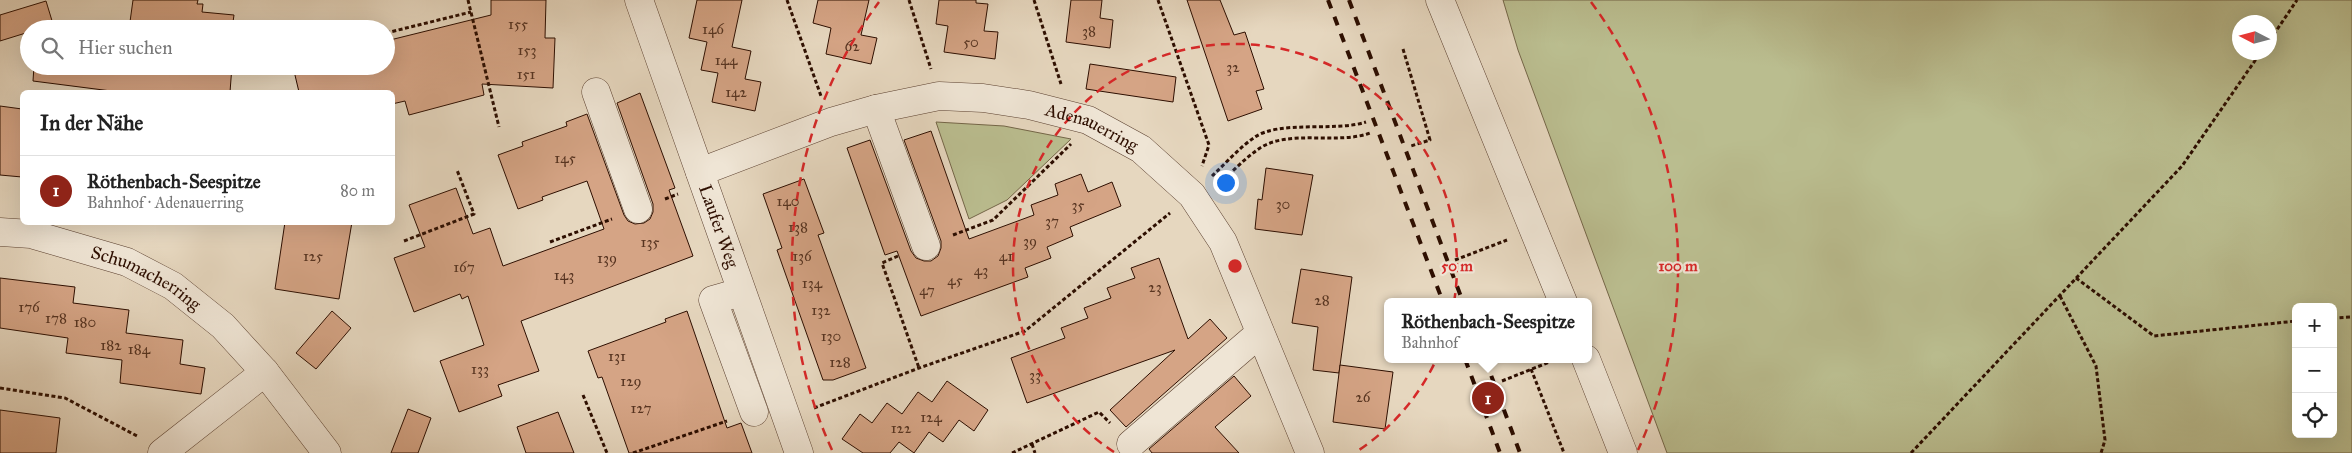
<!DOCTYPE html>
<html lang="de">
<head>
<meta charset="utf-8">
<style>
  body { margin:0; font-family:"IM FELL Great Primer",serif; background:#f2f2f2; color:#222 }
  .controls { position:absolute; right:15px; bottom:15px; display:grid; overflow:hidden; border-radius:8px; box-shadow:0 5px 20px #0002 }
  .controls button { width:45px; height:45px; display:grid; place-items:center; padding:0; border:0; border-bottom:1px solid #e0e0e0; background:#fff; color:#222; font:25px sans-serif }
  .compass { position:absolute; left:2232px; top:15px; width:45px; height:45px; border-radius:50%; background:#fff; box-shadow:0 5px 20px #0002; rotate:276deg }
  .you { position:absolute; left:1225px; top:182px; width:18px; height:18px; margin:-12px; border:4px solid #fff; border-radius:50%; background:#1a73e8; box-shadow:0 0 0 8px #1a73e833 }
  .badge { display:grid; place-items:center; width:32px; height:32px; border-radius:50%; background:#8f2418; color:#fff; font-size:16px; font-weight:700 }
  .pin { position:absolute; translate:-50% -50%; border:2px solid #fff; box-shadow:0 1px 5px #0006 }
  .popup { position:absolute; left:1384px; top:298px; width:208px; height:65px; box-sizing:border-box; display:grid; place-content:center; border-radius:8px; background:#fff; filter:drop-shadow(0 1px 4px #0005); font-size:16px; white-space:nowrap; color:#767676 }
  .popup b { font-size:19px; color:#222 }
  .popup::after { content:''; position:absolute; left:50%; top:100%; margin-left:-10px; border:10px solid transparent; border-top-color:#fff }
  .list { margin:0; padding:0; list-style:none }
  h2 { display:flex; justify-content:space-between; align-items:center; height:65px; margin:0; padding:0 20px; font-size:21px }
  h2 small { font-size:16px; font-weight:400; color:#767676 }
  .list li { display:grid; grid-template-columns:32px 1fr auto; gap:15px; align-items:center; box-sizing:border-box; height:70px; padding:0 20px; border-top:1px solid #e0e0e0 }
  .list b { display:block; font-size:19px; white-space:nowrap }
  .list p { margin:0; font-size:16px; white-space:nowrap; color:#767676 }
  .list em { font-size:16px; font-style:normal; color:#767676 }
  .icon { flex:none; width:28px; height:28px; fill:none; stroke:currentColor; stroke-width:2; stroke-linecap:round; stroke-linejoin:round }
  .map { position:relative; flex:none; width:2352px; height:453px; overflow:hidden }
  .search { position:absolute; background:#fff; box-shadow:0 5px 20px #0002; left:20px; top:20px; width:375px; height:55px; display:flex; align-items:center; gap:12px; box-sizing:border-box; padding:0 18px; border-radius:28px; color:#767676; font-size:19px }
  .panel { position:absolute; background:#fff; box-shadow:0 5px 20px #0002; left:20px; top:90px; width:375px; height:135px; border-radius:8px }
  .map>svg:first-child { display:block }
</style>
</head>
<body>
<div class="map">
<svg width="2352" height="453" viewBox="0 0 2352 453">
  <rect width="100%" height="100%" fill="#e6d7bf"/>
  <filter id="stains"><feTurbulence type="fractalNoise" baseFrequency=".004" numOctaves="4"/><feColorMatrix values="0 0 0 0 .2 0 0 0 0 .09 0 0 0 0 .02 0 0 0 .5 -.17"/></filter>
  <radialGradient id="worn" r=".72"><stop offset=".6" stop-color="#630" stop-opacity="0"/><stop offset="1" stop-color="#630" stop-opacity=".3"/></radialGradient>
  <!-- green -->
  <g fill="#babd8f" stroke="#746648" fill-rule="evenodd">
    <path d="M1503,0H2352V453H1667L1518,50ZM2240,22H2270V52H2240ZM2296,307H2333V434H2296Z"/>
    <polygon points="936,122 1004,126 1071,139 1007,200 969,219"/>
  </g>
  <!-- building -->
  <g fill="#d5a485" stroke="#2d0e00">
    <polygon points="133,0 198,0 197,4 203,4 202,12 234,15 232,29 129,29"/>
    <polygon points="491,0 546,0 545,38 555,38 553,88 482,84 484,95 409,115 405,101 392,104 392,92 299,92 294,71 313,66 386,66 386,47 391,46 390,40 491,15"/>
    <polygon points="697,0 742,0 732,47 751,51 745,79 761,82 755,111 712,102 718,73 701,70 707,42 689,38"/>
    <polygon points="818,0 869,0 861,35 877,38 871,64 826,54 831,28 813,23"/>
    <polygon points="939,0 976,0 976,3 988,4 984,31 998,32 995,59 944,52 948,26 936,24"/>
    <polygon points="1071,0 1102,0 1100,18 1113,20 1110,48 1066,42"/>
    <polygon points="1187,0 1220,0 1234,35 1245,32 1264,89 1256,91 1262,109 1228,121"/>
    <polygon points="46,1 53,24 39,29 29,29 29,32 0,41 0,15"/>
    <polygon points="1090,64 1176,77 1173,102 1086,89"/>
    <polygon points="34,66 232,66 230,92 119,92 33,81"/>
    <polygon points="640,93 675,188 669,190 693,256 521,321 539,371 498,385 502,396 459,412 440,361 484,345 468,296 462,299 460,294 414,312 394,258 425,247 409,205 456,188 473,234 490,228 503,266 604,229 587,181 542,197 543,200 518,209 498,155 523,146 522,142 567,126 566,122 587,114 624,215 628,221 635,224 644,223 650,219 653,212 653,204 617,103"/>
    <polygon points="0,106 22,109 22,177 0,175"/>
    <polygon points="931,131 969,239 1034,215 1031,205 1058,195 1055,184 1081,174 1088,192 1112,182 1121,206 1070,227 1073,236 1047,247 1051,258 1025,268 1028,277 921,316 897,251 885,255 847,148 870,140 911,251 916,258 924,261 931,261 938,256 941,248 941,241 904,140"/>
    <polygon points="1266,168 1313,175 1302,235 1255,229 1258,199 1262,200"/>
    <polygon points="804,179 824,233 818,235 866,368 833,380 823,380 777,250 782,248 763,194"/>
    <polygon points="285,222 352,222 339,299 275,289"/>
    <polygon points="1159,258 1188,339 1210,319 1227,338 1126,427 1110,410 1175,350 1027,403 1011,358 1065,338 1061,328 1088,318 1084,308 1111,298 1107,288 1135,278 1131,268"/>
    <polygon points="1301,269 1352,277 1339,373 1313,370 1318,327 1292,323"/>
    <polygon points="0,278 75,287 73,303 129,310 126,333 183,340 180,364 205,368 201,394 120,383 122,360 66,353 68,338 0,328"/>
    <polygon points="332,311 351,328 316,369 296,353"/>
    <polygon points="687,311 727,428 741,423 752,453 629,453 602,377 598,378 588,351 666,322 665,319"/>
    <polygon points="1340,365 1393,372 1385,429 1333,422"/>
    <polygon points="1234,376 1251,396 1215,427 1239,453 1152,453 1149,449"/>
    <polygon points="947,381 988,410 974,431 959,420 943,442 929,432 914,453 899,442 890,453 863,453 842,439 860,414 872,423 887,403 902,414 918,392 932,402"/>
    <polygon points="408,409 431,418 418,453 391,453"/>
    <polygon points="0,410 60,418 56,453 0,453"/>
    <polygon points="558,412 574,453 526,453 517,427"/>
  </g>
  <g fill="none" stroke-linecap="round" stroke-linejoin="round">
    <!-- minor casing -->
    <g stroke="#5b4030" stroke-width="29">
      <g id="minor">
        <path id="s1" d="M639,0L799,453"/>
        <polyline points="1440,0 1563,302"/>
        <polyline points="596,92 638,209"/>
        <polyline points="876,109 926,246"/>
        <path id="s2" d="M700,172L831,122L876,109L939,96L983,98L1029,105L1088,120L1141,149L1192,195L1223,242L1310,453"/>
        <path id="s3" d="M0,232L31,234L127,262L173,286L223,326L265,372L327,453"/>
        <polyline points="741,292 713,300 754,412"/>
        <polyline points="1586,359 1623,453"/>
        <polyline points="1131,444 1260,333"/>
        <polyline points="162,453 265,372"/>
      </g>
    </g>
    <!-- path -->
    <g stroke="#2d0e00" stroke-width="3" stroke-dasharray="4 2.5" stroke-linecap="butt">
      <polyline points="468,0 499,127"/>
      <polyline points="787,0 821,96"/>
      <polyline points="909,0 931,69"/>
      <polyline points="1034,0 1061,84"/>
      <polyline points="1158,0 1209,145 1202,166"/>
      <polyline points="386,33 471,12"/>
      <polyline points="2270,40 2297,0"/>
      <polyline points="1403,49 1430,140 1411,146"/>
      <path d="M1212,176C1226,163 1240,147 1255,137C1280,120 1336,132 1366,122"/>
      <path d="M1219,184C1232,172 1245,158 1260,148C1289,129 1338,145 1370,133"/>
      <polyline points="665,199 678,194"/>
      <polyline points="953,235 993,220 1071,144"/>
      <polyline points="404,241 474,214 457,170"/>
      <polyline points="550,242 612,219"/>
      <polyline points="898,256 882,263 919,368"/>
      <polyline points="1455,260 1507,240"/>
      <polyline points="2076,278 2154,336 2296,321"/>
      <polyline points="2060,296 2096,366 2105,440 2101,453"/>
      <polyline points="2333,318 2352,317"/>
      <polyline points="1531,369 1564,453"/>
      <polyline points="1502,381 1557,359"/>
      <polyline points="0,388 65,398 139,437"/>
      <polyline points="583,395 607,453"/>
      <polyline points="814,408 919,368 1025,331 1170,213"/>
      <polyline points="1032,444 1035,453"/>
      <polyline points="633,453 727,421"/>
      <polyline points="1012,453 1099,412 1110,423"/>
      <polyline points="1911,453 2182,166 2261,52"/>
    </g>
    <!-- minor -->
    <use href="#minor" stroke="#efe5d5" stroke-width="28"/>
    <!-- rail -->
    <g stroke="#2d0e00" stroke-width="4" stroke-dasharray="9 9" stroke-linecap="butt">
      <polyline points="1328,0 1443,302"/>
      <polyline points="1349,0 1463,302"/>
      <polyline points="1465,359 1500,453"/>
      <polyline points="1485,359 1520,453"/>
    </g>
  </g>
  <!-- distance rings -->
  <g fill="none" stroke="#d62828" stroke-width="2.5" stroke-dasharray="9 6">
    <path d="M1114 452A222 222 0 1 1 1356 452"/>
    <path d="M832 450A443 443 0 0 1 879 2M1591 2A443 443 0 0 1 1638 450"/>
  </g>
  <g text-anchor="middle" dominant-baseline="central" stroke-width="4.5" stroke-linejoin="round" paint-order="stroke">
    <!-- number labels -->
    <g font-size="15" fill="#573421">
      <text x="518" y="24">155</text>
      <text x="713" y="29">146</text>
      <text x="1089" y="31">38</text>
      <text x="971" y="42">50</text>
      <text x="852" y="46">62</text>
      <text x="527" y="50">153</text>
      <text x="726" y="60">144</text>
      <text x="1233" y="67">32</text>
      <text x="526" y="74">151</text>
      <text x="736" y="92">142</text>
      <text x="565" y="158">145</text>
      <text x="788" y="201">140</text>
      <text x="1283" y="204">30</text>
      <text x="1078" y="205">35</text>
      <text x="1052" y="221">37</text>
      <text x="798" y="227">138</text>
      <text x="1030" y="241">39</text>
      <text x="650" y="242">135</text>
      <text x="313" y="256">125</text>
      <text x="802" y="256">136</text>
      <text x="1006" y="256">41</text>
      <text x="607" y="258">139</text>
      <text x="464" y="267">167</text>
      <text x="981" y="270">43</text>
      <text x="564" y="275">143</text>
      <text x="955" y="280">45</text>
      <text x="812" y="283">134</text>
      <text x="1155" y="287">23</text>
      <text x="927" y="290">47</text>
      <text x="1322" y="300">28</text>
      <text x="29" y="307">176</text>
      <text x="821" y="310">132</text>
      <text x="56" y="318">178</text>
      <text x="85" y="322">180</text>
      <text x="831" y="336">130</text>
      <text x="111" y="345">182</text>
      <text x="139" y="349">184</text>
      <text x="617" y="356">131</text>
      <text x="840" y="362">128</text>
      <text x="480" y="369">133</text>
      <text x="1035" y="375">33</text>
      <text x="631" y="381">129</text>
      <text x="1363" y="397">26</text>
      <text x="641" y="408">127</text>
      <text x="931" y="417">124</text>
      <text x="901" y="428">122</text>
    </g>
    <!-- street labels -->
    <g font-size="18" fill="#2d0e00" stroke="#efe5d5">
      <text stroke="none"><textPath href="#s2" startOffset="409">Adenauerring</textPath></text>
      <text stroke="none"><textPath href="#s1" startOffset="240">Laufer Weg</textPath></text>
      <text stroke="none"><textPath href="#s3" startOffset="155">Schumacherring</textPath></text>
    </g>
  </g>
  <circle cx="1235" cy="266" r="8" fill="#d62828" stroke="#efe5d5" stroke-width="2.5"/>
  <g font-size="15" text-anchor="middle" font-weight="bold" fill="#d62828" stroke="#efe5d5" stroke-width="4.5" stroke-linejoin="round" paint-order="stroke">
    <text x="1457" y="271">50 m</text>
    <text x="1678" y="271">100 m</text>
  </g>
  <rect width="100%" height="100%" filter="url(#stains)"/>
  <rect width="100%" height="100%" fill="url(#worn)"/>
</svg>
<div class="controls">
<button>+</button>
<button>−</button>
<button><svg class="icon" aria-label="locate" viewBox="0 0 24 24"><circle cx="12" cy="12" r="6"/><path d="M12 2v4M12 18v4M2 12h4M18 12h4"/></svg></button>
</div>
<svg class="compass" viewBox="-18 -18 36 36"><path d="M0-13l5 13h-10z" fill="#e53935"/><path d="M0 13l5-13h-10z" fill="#767676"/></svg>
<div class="you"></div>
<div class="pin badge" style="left:1488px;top:398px">1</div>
<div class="popup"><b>Röthenbach-Seespitze</b>Bahnhof</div>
<div class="search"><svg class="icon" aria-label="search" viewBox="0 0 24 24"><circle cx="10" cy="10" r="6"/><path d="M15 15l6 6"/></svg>Hier suchen</div>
<section class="panel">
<h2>In der Nähe<small></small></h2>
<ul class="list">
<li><span class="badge">1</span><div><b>Röthenbach-Seespitze</b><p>Bahnhof · Adenauerring</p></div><em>80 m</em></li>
</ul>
</section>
</div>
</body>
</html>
